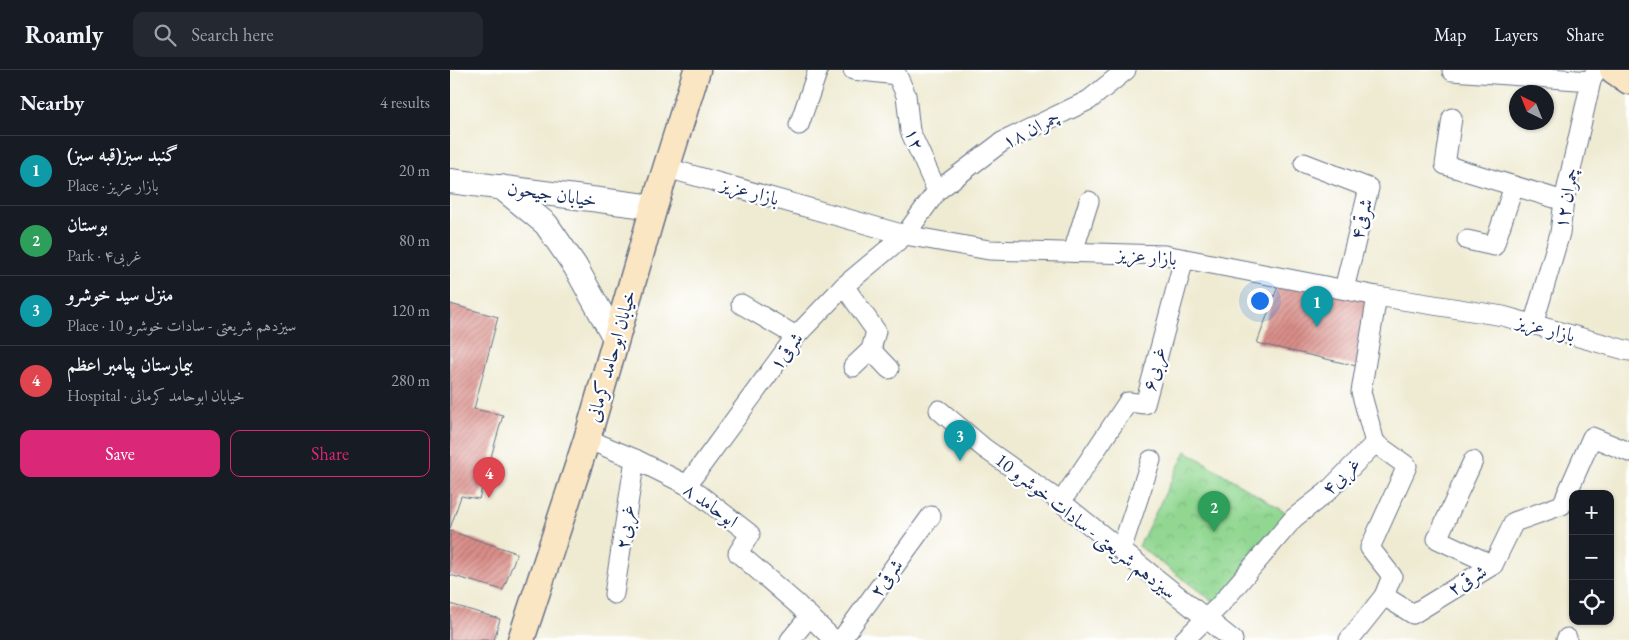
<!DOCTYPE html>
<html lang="en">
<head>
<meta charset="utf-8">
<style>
  body { margin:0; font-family:"EB Garamond",Amiri,serif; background:#242831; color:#f1f3f6 }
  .controls { position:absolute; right:15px; bottom:15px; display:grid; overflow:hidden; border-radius:10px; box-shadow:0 1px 4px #0004 }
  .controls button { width:45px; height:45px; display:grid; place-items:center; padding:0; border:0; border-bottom:1px solid #363941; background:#171b24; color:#f1f3f6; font:25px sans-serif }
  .compass { position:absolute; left:1059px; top:15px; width:45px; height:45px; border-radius:50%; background:#171b24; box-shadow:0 1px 4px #0004; rotate:317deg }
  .you { position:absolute; left:809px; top:230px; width:18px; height:18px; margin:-12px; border:4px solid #fff; border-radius:50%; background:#1a73e8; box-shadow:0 0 0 8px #1a73e833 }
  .badge { display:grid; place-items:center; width:32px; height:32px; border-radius:50%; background:#db2777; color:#fff; font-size:16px; font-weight:700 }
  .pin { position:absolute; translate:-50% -41px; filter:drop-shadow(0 1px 2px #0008) }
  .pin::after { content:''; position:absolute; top:26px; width:18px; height:15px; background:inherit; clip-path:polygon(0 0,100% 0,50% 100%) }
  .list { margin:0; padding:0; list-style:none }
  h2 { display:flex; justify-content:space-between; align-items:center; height:65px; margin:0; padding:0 20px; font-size:21px }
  h2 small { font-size:16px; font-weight:400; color:#9ea1a6 }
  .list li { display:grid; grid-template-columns:32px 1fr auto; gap:15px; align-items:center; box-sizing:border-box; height:70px; padding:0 20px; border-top:1px solid #363941 }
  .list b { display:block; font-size:19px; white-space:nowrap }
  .list p { margin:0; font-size:16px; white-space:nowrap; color:#9ea1a6 }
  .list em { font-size:16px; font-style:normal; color:#9ea1a6 }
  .actions { display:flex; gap:10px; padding:15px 20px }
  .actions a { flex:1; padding:11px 0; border:1px solid #db2777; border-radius:10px; text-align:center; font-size:18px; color:#db2777 }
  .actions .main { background:#db2777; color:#fff }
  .icon { flex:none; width:28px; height:28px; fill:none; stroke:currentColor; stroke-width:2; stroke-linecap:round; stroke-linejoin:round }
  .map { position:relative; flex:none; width:1179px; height:570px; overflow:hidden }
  header { display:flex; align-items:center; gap:30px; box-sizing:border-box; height:70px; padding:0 25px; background:#171b24; border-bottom:1px solid #363941 }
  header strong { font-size:24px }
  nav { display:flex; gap:28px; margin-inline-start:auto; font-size:18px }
  .search { width:350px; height:45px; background:#242831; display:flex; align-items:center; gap:12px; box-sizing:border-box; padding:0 18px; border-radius:10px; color:#9ea1a6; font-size:19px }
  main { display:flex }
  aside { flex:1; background:#171b24 }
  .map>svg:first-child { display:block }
</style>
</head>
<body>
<header>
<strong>Roamly</strong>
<div class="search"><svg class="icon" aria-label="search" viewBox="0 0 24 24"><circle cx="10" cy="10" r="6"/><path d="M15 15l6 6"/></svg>Search here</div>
<nav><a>Map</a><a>Layers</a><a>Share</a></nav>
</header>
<main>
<aside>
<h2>Nearby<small>4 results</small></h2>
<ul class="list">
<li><span class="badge" style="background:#0f9aa8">1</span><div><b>گنبد سبز(قبه سبز)</b><p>Place · بازار عزیز</p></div><em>20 m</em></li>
<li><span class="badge" style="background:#2e9e5b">2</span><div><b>بوستان</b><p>Park · غربی۴</p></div><em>80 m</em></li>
<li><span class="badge" style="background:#0f9aa8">3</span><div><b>منزل سید خوشرو</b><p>Place · سیزدهم شریعتی - سادات خوشرو 10</p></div><em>120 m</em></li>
<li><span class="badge" style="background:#e0444e">4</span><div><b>بیمارستان پیامبر اعظم</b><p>Hospital · خیابان ابوحامد کرمانی</p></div><em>280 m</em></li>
</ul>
<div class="actions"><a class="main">Save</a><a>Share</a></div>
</aside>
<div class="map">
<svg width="1179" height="570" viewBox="0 0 1179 570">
  <defs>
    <pattern id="park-crowns" width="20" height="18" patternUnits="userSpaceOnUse" patternTransform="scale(1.25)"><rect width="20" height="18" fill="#91d791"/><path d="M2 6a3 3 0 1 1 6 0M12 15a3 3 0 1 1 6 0" fill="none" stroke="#7cb97f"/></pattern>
    <pattern id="building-hatch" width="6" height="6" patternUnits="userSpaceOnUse" patternTransform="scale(1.25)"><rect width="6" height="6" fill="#da8e88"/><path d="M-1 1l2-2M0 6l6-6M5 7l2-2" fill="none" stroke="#b07472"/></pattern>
  </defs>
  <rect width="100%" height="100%" fill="#fff"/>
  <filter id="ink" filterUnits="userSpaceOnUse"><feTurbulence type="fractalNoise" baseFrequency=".02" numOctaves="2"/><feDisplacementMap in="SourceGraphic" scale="10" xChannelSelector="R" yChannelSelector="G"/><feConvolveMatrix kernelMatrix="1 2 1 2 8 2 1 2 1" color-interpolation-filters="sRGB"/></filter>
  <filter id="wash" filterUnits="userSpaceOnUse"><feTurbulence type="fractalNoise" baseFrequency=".0096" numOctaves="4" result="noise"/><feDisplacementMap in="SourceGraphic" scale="20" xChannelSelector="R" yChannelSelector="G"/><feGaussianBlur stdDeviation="1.12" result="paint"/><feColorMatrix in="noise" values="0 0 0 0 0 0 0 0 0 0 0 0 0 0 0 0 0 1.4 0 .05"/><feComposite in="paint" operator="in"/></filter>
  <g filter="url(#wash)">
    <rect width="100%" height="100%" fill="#efebd3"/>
    <!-- park -->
    <polygon fill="url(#park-crowns)" stroke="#568378" points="736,381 844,448 769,536 689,476"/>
    <g id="blocks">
      <!-- building -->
      <g fill="url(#building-hatch)">
        <polygon points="831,208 927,226 915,298 807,273"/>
        <polygon points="0,234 48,247 24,339 53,345 29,429 11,426 0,459"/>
        <polygon points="0,461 67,483 53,520 0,505"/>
        <polygon points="0,534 50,549 44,570 0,570"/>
      </g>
    </g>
  </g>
  <g filter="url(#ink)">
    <use href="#blocks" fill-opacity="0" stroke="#657187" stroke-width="1"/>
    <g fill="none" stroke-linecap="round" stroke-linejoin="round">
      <!-- minor casing -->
      <g stroke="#657187" stroke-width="21">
        <g id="minor">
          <polyline points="1002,1 1141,11"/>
          <polyline points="1002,48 995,95 1114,131"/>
          <polyline points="349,55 368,0"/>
          <polyline points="854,93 919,118 894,219"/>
          <polyline points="217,98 455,165 539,180 715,185 927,226 1053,246 1179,281"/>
          <polyline points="487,121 552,72 639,30 676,0"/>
          <polyline points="1017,170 1044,176 1064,116"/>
          <polyline points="623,182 639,131"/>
          <polyline points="394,216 426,261 421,280 439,299"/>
          <polyline points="291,234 346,266"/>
          <polyline points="1083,255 1110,163 1114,131 1141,11 1146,0"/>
          <polyline points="403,297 421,280"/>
          <polyline points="489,340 534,378 611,432 783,570"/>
          <polyline points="137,369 185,389 237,415 300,464 288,483 347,534 384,570"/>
          <polyline points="925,373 957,396 920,478 942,506 934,526"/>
          <polyline points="1023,391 987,469 1043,495"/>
          <polyline points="237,415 346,266 394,216 455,165 487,121 460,61 456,25 447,5 403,0"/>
          <polyline points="611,432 678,332 695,334 734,189"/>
          <polyline points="671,480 701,390"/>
          <polyline points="164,524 185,389"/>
          <polyline points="340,570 360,546"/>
          <polyline points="391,570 481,446"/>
          <polyline points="734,570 769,536 844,448 877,422 925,373 911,322 927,226"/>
          <polyline points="899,570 934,526 963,544 1043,495 1064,452 1112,435 1142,367 1179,382"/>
          <polyline points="1116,570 1117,568"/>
        </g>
      </g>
      <!-- tertiary casing -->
      <g stroke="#657187" stroke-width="26">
        <g id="tertiary">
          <polyline points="0,111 204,137"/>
          <polyline points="51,117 96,154 125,196 166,270"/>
        </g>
      </g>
      <!-- secondary casing -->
      <g stroke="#657187" stroke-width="29">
        <g id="secondary">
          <polyline points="1163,0 1179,11"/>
          <polyline points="71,570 137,369 204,137 247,0"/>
        </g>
      </g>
      <!-- minor -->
      <use href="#minor" stroke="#fff" stroke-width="19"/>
      <!-- tertiary -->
      <use href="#tertiary" stroke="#fff" stroke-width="24"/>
      <!-- secondary -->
      <use href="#secondary" stroke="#fbe6c4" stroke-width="26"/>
    </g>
  </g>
  <g text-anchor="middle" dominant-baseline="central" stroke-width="4.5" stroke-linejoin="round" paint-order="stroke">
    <!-- street labels -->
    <g font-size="19" fill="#1b2f5e" stroke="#fff">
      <text transform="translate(581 59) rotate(-27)">چمران ۱۸</text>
      <text transform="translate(465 69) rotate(71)">۱۲</text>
      <text transform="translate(300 121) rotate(16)">بازار عزیز</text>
      <text transform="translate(102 124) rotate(8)">خیابان جیحون</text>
      <text transform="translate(1116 128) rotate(-79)">چمران ۱۲</text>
      <text transform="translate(911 149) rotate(-76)">شرقی۴</text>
      <text transform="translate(697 186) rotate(5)">بازار عزیز</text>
      <text transform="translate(1096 258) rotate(15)">بازار عزیز</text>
      <text transform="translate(336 281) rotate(-53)">شرقی۱</text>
      <text transform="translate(161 286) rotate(-74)">خیابان ابوحامد کرمانی</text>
      <text transform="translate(704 299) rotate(-75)">غربی۶</text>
      <text transform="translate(891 406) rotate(-44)">غربی۴</text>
      <text transform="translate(261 435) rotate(36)">ابوحامد ۸</text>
      <text transform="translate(636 456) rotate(38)">سیزدهم شریعتی - سادات خوشرو 10</text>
      <text transform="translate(175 457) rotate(-82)">غربی۲</text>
      <text transform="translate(436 508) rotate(-54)">شرقی۲</text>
      <text transform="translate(1017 510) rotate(-31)">شرقی۲</text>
    </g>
  </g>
</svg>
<div class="controls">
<button>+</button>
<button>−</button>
<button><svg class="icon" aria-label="locate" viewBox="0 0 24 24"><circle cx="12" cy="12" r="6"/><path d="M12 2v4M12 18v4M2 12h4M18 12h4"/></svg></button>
</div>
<svg class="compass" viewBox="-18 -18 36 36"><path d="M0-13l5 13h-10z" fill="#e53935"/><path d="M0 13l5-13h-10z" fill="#9ea1a6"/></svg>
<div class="you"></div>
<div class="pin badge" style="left:867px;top:257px;background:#0f9aa8">1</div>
<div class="pin badge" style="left:764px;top:462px;background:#2e9e5b">2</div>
<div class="pin badge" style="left:510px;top:391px;background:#0f9aa8">3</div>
<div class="pin badge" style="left:39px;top:428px;background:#e0444e">4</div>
</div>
</main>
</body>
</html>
